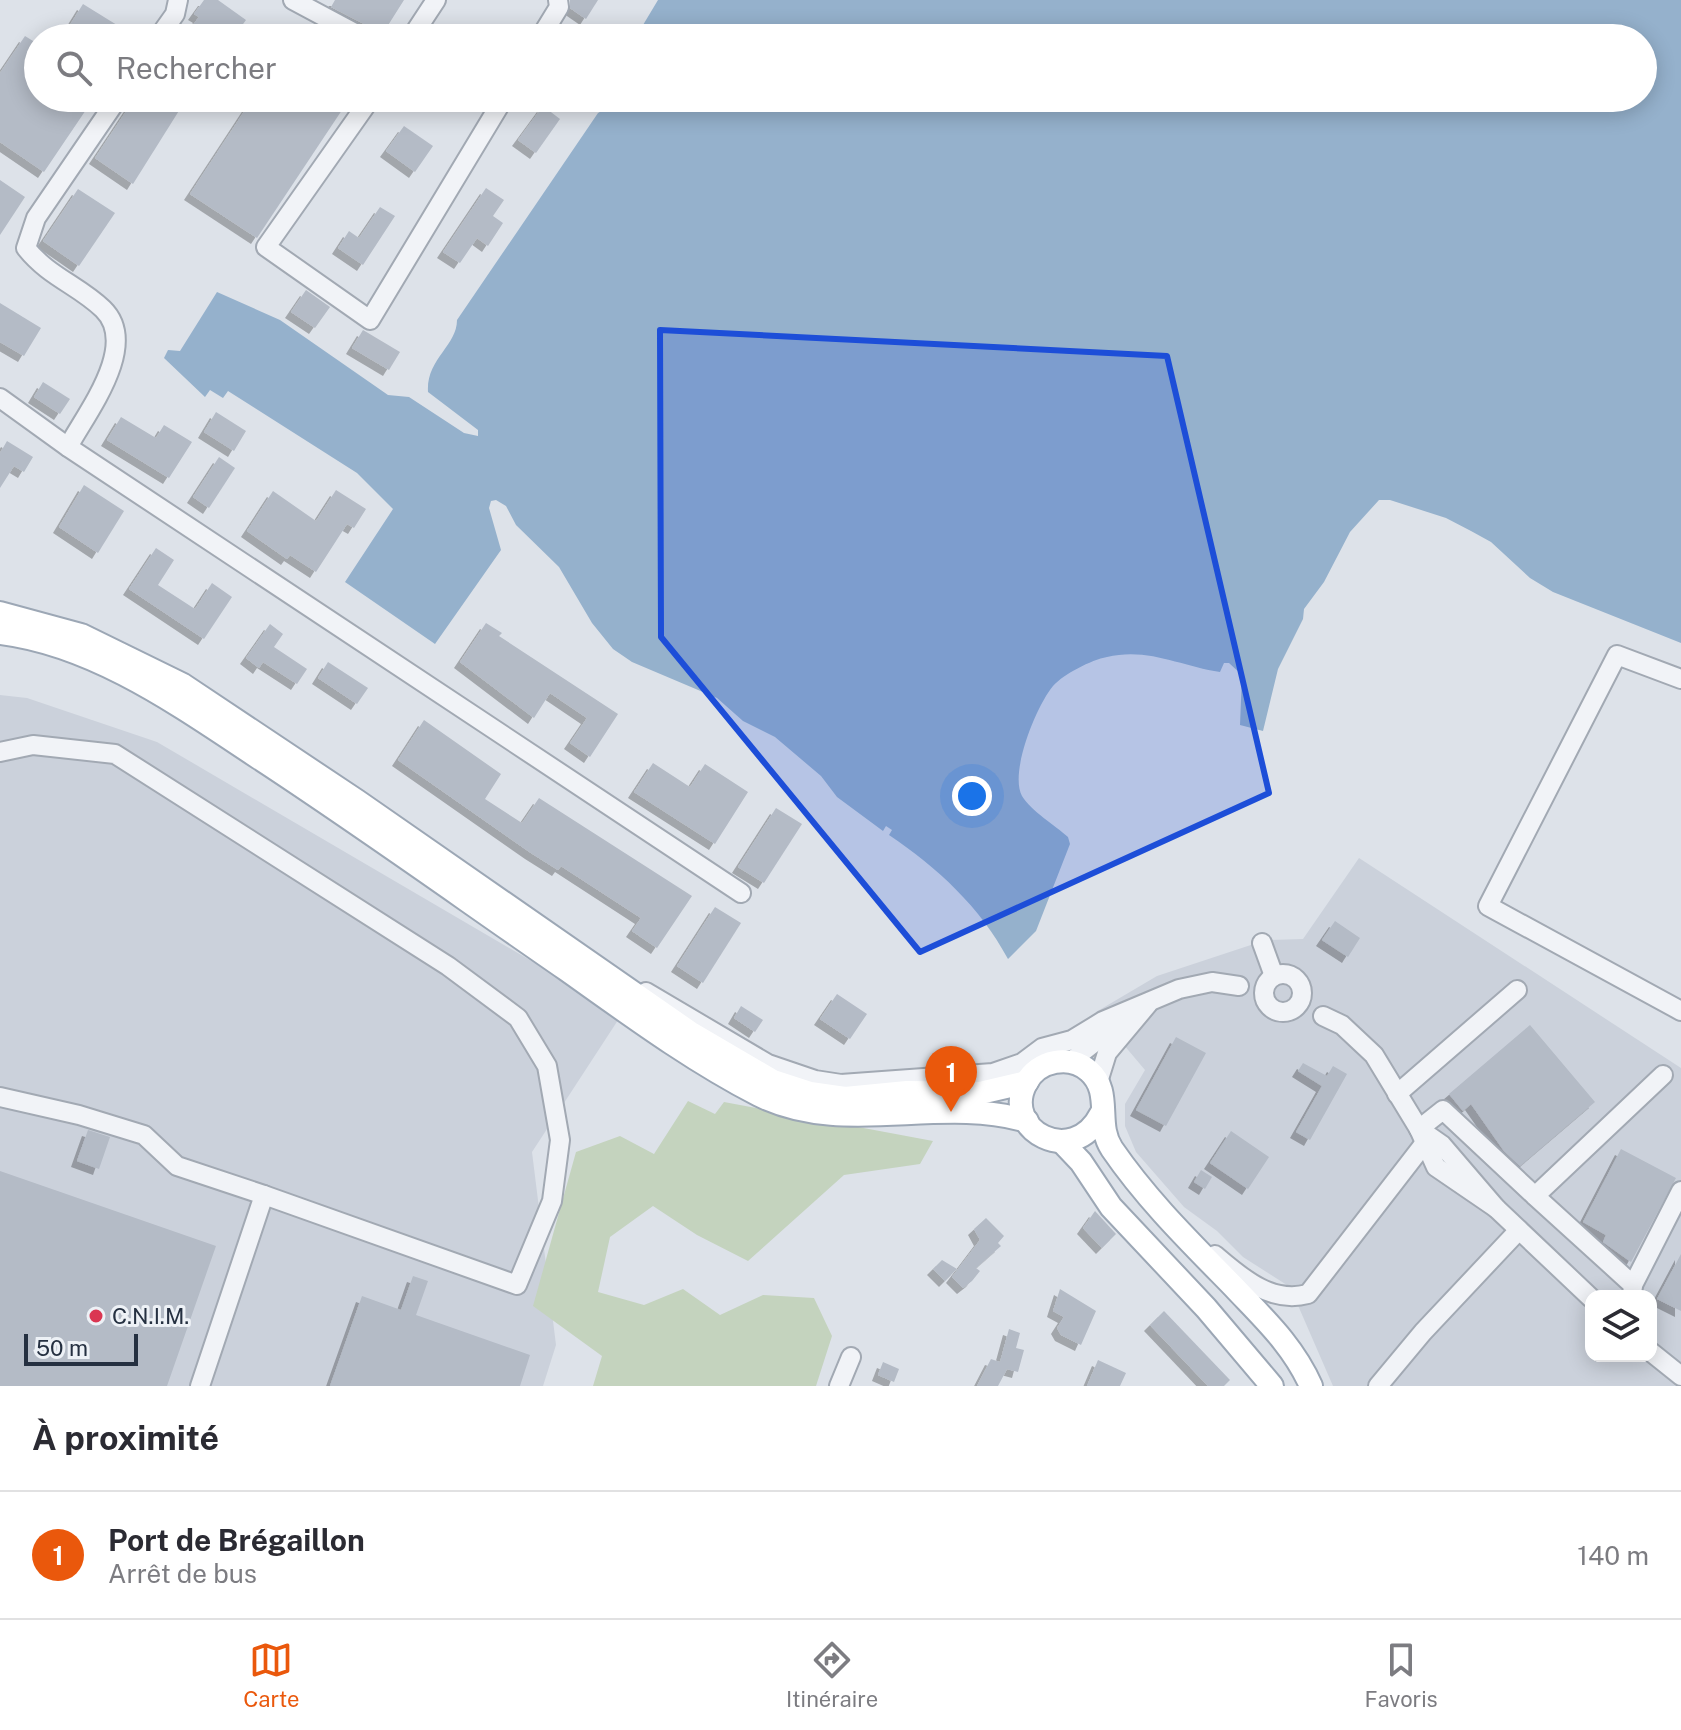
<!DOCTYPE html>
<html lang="fr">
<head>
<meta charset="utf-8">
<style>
  body { margin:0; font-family:"Public Sans",sans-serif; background:#f7f7f7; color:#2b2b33 }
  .controls { position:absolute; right:24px; bottom:24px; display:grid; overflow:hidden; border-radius:16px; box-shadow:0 4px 20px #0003 }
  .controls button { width:72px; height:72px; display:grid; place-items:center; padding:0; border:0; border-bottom:2px solid #e1e1e2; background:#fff; color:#2b2b33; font:40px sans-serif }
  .scale { position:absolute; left:24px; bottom:20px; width:114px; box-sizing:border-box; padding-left:8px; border:4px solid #253041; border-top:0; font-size:22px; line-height:28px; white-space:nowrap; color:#253041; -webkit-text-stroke:6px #edf1f6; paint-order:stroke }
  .you { position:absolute; left:972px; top:796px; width:28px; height:28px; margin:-20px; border:6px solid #fff; border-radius:50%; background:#1a73e8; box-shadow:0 0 0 12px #1a73e833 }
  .badge { display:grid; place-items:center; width:52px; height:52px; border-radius:50%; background:#ea580c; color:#fff; font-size:26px; font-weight:700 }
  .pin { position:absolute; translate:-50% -66px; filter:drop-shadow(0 2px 4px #0008) }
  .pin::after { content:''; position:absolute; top:42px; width:28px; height:24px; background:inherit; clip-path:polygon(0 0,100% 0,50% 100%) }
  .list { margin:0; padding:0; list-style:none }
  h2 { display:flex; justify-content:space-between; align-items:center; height:104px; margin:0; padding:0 32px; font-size:34px }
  h2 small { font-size:26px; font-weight:400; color:#7c7c81 }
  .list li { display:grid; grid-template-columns:52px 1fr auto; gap:24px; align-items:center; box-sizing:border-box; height:128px; padding:0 32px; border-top:2px solid #e1e1e2 }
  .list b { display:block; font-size:30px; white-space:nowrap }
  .list p { margin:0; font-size:26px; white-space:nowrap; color:#7c7c81 }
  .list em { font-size:26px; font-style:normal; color:#7c7c81 }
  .icon { flex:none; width:44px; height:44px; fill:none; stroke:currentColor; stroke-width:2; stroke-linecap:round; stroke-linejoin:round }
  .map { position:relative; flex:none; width:1681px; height:1386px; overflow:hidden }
  .search { position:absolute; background:#fff; box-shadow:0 4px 20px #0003; left:24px; right:24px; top:24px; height:88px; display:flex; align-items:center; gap:20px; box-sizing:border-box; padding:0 28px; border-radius:44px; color:#7c7c81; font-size:30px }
  .sheet { height:232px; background:#fff }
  nav { display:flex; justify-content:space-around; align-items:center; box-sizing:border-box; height:112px; border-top:2px solid #e1e1e2; background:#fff; font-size:22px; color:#7c7c81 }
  nav a { display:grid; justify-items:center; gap:4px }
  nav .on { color:#ea580c }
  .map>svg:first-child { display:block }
</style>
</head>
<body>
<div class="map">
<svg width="1681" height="1386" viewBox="0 0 1681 1386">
  <defs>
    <filter id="shadow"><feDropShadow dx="-6" dy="6" stdDeviation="0" flood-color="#0004"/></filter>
  </defs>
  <rect width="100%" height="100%" fill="#dde2e9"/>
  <!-- built -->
  <g fill="#cbd1db" fill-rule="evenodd">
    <polygon points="0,695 27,698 157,742 622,1014 532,1152 556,1345 543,1386 0,1386"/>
    <path d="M1359,858L1681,1068V1386H1333L1290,1287L1243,1257L1217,1231L1184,1207L1136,1152L1125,1126V1104L1145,1070L1096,1012L1157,976L1266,940L1303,939ZM1591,1296H1651V1356H1591Z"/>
  </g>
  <!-- green -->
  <polygon fill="#c4d3be" points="688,1101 715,1114 724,1102 933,1141 920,1164 844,1175 748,1261 697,1235 653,1206 610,1237 598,1292 644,1305 683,1289 720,1315 763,1295 814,1298 832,1336 816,1386 593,1386 602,1356 533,1306 576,1152 620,1136 654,1154"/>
  <!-- water -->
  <path fill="#95b1cc" d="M658,0H1681V643L1553,592L1530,578L1491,542L1471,531L1446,518L1390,500H1379L1350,532L1324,582L1304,609L1303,619L1278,669L1263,731L1240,725L1242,675L1229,663H1224L1220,672C1181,666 1147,647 1107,657C1091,660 1064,674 1053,686C1037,705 1009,772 1022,796C1031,811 1055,825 1068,837L1070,844L1036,931L1008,959C980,907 938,868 889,835L892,830L886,826L883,831L837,797L821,776L775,737L743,721L717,698L632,662L613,649L592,623L559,567L516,525L506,506L496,500L491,501L489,508L501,550L435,644L345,582L393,509L357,473L228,391L223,398L210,390L205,397L164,358L168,350L180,351L217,292L280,320L388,395L409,397L464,433L478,436V430L428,392C426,359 457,346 457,320L598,113L625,98H1643V38H651L640,30Z"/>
  <!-- building -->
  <g fill="#b4bbc6" filter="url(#shadow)">
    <polygon points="204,0 218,0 246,20 233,38 183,38 199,17 194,14"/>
    <polygon points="335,0 404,0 380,38 370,27 331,7"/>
    <polygon points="570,0 598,0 586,19 570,8"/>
    <polygon points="83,4 138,38 62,38"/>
    <polygon points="25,36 38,44 38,98 94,98 44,172 0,142 0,73"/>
    <polygon points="135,98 187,98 133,184 95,158"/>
    <polygon points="253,98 350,98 257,238 190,194"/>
    <polygon points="543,106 560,119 536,153 518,140"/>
    <polygon points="404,126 433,146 415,172 386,151"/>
    <polygon points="0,180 25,197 0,235"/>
    <polygon points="486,188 504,200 493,216 503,223 488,246 477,238 460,263 443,252"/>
    <polygon points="78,189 115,213 79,266 43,241"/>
    <polygon points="380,207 395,216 363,265 338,248 349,231 359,238"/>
    <polygon points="306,290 330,307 315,328 291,312"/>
    <polygon points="0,303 41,328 24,356 0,342"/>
    <polygon points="363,330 400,352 389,370 352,348"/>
    <polygon points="43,382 70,399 60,414 34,397"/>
    <polygon points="216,412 246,431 234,451 204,432"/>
    <polygon points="121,417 156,438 164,425 192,442 169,478 107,440"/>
    <polygon points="7,441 33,457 24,472 14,466 0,488 0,453"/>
    <polygon points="219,457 235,468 209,508 193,497"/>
    <polygon points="84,485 124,511 98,553 59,527"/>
    <polygon points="336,490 366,509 354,528 347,524 316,572 290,555 287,559 247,531 273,491 316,521"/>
    <polygon points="156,548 174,560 158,585 195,609 212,583 232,597 204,639 129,589"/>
    <polygon points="486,623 502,633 499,636 618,714 590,757 570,743 587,718 550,693 534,718 460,662"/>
    <polygon points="270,624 283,634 274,647 307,669 297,684 263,662 259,668 246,658"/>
    <polygon points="328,662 368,688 357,704 318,678"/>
    <polygon points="424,720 501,774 485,799 522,823 539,798 692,896 657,948 632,931 641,918 561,866 558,870 531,853 398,760"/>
    <polygon points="653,763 690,787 705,764 748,792 715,844 634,792"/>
    <polygon points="776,808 802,824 764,883 738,867"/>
    <polygon points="715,907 741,923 703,983 677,966"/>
    <polygon points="1335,921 1360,938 1348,957 1322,940"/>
    <polygon points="837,994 867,1014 850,1039 820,1019"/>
    <polygon points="741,1006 763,1020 755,1032 734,1018"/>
    <polygon points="1530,1025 1595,1102 1520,1166 1504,1151 1471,1104 1463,1111 1449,1094"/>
    <polygon points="1176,1037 1206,1053 1166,1126 1136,1110"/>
    <polygon points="1303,1063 1327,1076 1333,1066 1347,1074 1310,1140 1296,1132 1322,1086 1298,1071"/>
    <polygon points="88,1130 110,1137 99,1169 77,1161"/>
    <polygon points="1231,1131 1269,1157 1248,1189 1210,1163"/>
    <polygon points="1621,1149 1676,1178 1631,1262 1603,1242 1606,1235 1583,1222"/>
    <polygon points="1201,1170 1212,1177 1205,1189 1194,1182"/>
    <polygon points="0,1171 216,1246 167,1386 0,1386"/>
    <polygon points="1095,1211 1116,1234 1102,1248 1083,1228"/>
    <polygon points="986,1218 1004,1236 998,1243 1001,1246 976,1268 980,1271 972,1281 963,1288 952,1277 980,1240 974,1229"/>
    <polygon points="1681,1254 1681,1311 1657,1299"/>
    <polygon points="942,1260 957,1269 945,1281 933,1269"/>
    <polygon points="413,1276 428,1281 416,1315 530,1355 520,1386 330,1386 362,1296 401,1310"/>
    <polygon points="1060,1289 1096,1311 1081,1345 1061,1335 1057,1328 1064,1317 1053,1311"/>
    <polygon points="1164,1311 1230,1380 1224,1386 1208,1386 1150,1325"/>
    <polygon points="1009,1329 1020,1333 1016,1348 1024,1350 1018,1372 1007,1369 998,1386 977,1386 991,1359 1000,1362"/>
    <polygon points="1098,1360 1126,1373 1120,1386 1087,1386"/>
    <polygon points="883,1362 899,1369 894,1382 878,1375"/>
  </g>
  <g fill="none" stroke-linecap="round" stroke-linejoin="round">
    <!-- minor casing -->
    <g stroke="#a2a9b3" stroke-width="22">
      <g id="minor">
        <polyline points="293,0 364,38"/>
        <polyline points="158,38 175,14 178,0"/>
        <polyline points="411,38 436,0"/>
        <polyline points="540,38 559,7 558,0"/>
        <path d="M118,98L36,218L26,248C49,277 78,285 103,309C140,345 87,412 68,447L741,893"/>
        <polyline points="371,98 266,247 370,320 504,98"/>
        <polyline points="0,398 68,447"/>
        <polyline points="1681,679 1617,655 1488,906 1681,1011"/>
        <polyline points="0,752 33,745 115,754 448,966 518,1018 547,1066 560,1140 552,1201 517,1285 264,1195"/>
        <polyline points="1262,943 1274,976"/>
        <circle cx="1283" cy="993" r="19"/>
        <polyline points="646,992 768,1064 815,1080 841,1084 993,1073 1022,1063 1042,1048 1072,1040 1103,1021 1179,989 1212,982 1239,986"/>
        <polyline points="1323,1016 1342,1025 1374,1055 1419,1129 1436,1167 1496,1208"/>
        <polyline points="1071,1061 1118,1024"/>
        <polyline points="1098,1082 1107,1053 1148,1004"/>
        <polyline points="1397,1094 1517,990"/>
        <polyline points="0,1097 79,1115 144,1135 177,1166 264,1195 200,1386"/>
        <polyline points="1419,1129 1443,1110 1535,1196 1663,1075"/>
        <polyline points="1419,1129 1442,1145 1496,1208 1591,1298"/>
        <polyline points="1535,1196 1633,1285 1632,1296"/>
        <path d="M1215,1255C1242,1278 1271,1304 1308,1294L1424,1144"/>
        <polyline points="1633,1285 1681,1191"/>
        <polyline points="1651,1352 1681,1376"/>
        <polyline points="839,1386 851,1357"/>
        <polyline points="1378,1386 1423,1332 1519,1230"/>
      </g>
    </g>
    <!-- major casing -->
    <g stroke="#9ca7b5" stroke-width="26">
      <g id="major">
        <polyline points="0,613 81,635 183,685 357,801 691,1033 773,1081 810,1093 845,1098 907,1092 980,1093 1027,1082"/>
        <path d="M0,633C96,645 180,706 259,758C363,826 464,899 567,970C629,1014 691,1060 759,1095C843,1137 939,1095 1027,1121"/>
        <path d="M1101,1114C1073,1169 1001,1130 1026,1083C1038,1060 1070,1054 1089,1071C1113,1092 1095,1124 1112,1149C1147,1200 1190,1242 1233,1286C1263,1318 1293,1345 1311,1386"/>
        <polyline points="1062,1142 1081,1162 1111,1207 1206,1308 1272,1386"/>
      </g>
    </g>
    <!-- minor -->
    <use href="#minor" stroke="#f1f3f7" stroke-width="18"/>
    <!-- major -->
    <use href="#major" stroke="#fff" stroke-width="22"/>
  </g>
  <!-- marked area -->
  <path fill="#1d4ed8" fill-opacity="0.2" stroke="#1d4ed8" stroke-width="6" stroke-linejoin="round" d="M660,330L1167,356L1269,793L920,952L661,637Z"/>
  <!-- markers -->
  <circle fill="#da3652" stroke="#edf1f6" stroke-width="3" cx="96" cy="1316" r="8"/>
  <g text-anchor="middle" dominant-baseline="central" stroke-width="6" stroke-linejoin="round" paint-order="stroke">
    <!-- poi labels -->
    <g font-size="22" fill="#253041" stroke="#edf1f6" text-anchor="start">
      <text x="112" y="1316">C.N.I.M.</text>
    </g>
  </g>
</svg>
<div class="controls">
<button><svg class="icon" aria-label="layers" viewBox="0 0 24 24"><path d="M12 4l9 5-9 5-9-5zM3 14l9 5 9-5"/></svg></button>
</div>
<div class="scale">50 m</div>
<div class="you"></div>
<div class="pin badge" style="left:951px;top:1112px">1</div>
<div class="search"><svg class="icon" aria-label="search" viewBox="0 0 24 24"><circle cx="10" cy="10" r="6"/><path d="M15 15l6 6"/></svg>Rechercher</div>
</div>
<section class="sheet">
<h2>À proximité<small></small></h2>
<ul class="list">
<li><span class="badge">1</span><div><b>Port de Brégaillon</b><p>Arrêt de bus</p></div><em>140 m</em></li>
</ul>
</section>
<nav>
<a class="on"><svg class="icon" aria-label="map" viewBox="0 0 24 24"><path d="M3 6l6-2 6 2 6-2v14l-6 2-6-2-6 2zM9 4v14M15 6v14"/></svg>Carte</a>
<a><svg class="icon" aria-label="directions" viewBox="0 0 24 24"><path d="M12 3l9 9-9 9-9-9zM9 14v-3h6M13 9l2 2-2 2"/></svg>Itinéraire</a>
<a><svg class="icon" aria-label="saved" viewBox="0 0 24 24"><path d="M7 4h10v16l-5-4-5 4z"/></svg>Favoris</a>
</nav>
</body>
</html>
